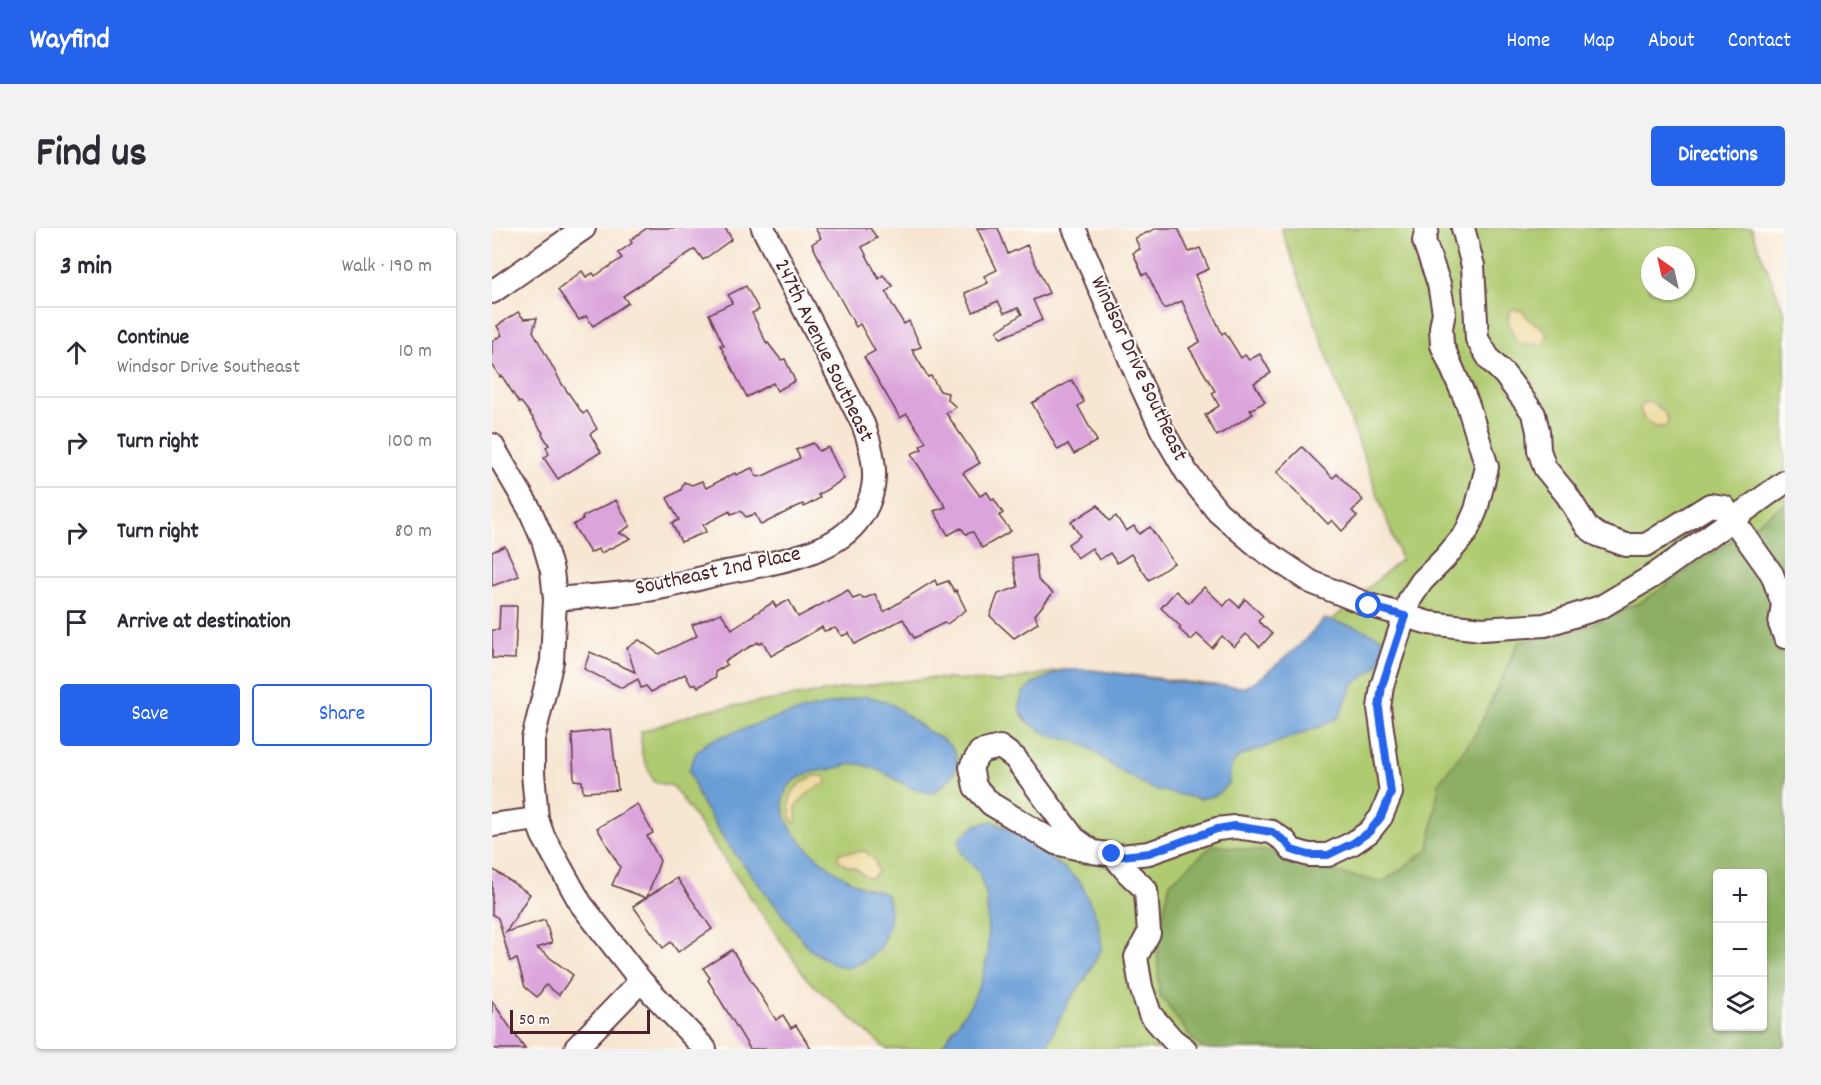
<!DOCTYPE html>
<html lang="en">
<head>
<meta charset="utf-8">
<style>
  body { margin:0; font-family:Dekko,sans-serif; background:#f2f2f3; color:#2b2b33 }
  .controls { position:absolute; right:18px; bottom:18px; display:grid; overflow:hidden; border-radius:6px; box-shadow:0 2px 4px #0004 }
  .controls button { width:54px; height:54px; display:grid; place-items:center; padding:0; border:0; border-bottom:2px solid #e1e1e2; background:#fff; color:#2b2b33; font:30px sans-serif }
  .compass { position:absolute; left:1149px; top:18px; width:54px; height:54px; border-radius:50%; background:#fff; box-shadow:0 2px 4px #0004; rotate:326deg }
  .scale { position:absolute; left:18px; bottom:15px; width:140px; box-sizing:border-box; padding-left:6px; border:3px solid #4a1f2b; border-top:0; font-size:16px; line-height:21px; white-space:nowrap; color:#4a1f2b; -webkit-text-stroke:4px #fdfcf7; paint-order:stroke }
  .stop { position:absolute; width:18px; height:18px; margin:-14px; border:4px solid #2563eb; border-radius:50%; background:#fff }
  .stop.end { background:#2563eb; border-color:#fff; box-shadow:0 2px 6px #0008 }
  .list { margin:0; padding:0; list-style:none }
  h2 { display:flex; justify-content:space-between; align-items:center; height:78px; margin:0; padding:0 24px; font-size:26px }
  h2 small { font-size:20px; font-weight:400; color:#7c7c81 }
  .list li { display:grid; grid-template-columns:39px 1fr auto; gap:18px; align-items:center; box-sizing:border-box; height:90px; padding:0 24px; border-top:2px solid #e1e1e2 }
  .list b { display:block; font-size:22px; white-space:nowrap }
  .list p { margin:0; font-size:20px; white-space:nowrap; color:#7c7c81 }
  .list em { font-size:20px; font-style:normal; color:#7c7c81 }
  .actions { display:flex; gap:12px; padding:18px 24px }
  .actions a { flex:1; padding:14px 0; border:2px solid #2563eb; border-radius:6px; text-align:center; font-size:21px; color:#2563eb }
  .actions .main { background:#2563eb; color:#fff }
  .icon { flex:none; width:33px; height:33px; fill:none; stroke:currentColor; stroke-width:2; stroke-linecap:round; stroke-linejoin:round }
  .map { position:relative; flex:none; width:1293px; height:821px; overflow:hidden; border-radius:6px }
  header { display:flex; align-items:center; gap:36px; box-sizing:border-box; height:84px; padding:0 30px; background:#2563eb; color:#fff }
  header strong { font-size:28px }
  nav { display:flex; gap:33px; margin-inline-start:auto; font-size:21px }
  .intro { display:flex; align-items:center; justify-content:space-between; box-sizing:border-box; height:144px; padding:0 36px }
  h1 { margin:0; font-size:42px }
  .button { padding:15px 27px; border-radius:6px; background:#2563eb; color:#fff; font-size:21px; font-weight:700 }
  main { display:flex; gap:36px; padding:0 36px }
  aside { flex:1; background:#fff; border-radius:6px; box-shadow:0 2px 4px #0004 }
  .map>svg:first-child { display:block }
</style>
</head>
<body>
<header>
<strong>Wayfind</strong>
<nav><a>Home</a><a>Map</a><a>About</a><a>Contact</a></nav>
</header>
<div class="intro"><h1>Find us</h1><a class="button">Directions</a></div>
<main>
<aside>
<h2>3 min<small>Walk · 190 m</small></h2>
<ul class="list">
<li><svg class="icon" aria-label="ahead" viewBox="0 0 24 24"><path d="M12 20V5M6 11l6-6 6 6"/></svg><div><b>Continue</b><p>Windsor Drive Southeast</p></div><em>10 m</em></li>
<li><svg class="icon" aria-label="right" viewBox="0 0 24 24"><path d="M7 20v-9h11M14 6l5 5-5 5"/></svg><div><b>Turn right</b></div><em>100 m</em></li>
<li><svg class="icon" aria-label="right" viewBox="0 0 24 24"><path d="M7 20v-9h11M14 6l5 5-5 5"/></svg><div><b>Turn right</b></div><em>80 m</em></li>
<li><svg class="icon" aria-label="arrive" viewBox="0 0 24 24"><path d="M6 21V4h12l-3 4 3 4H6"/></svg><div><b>Arrive at destination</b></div></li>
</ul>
<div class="actions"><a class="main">Save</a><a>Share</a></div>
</aside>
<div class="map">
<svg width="1293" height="821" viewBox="0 0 1293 821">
  <rect width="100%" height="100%" fill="#fdfcf7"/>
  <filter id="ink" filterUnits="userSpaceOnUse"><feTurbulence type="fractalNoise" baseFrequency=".0167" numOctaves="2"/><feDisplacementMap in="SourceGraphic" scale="12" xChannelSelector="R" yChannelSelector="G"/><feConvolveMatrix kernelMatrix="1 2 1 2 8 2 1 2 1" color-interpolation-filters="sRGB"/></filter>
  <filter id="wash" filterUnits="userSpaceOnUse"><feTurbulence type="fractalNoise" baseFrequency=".008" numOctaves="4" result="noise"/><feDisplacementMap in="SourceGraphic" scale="24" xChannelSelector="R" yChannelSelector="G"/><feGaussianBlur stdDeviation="1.35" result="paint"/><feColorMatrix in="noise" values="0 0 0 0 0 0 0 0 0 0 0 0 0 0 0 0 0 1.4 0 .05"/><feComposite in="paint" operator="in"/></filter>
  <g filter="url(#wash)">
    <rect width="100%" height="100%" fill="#f7e6d2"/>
    <!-- green -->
    <path fill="#afca70" stroke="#7c744e" stroke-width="1.5" fill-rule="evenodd" d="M789,0H1259L1293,86V821H394L316,752L181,558L162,554L150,527L149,504L210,483L361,459L438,450L507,454L571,442H600L761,462L909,331ZM1158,27H1194V63H1158ZM1226,646H1270V798H1226Z"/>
    <!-- forest -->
    <path fill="#8bae62" stroke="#6a6646" stroke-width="1.5" fill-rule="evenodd" d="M1293,276V821H712L701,812L667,766L665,714L678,655L721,617L777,624L846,645L891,654L937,621L947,554L983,507L1027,414L1084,403L1149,374ZM1226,646H1270V798H1226Z"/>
    <!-- sand -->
    <g fill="#eeda9e" stroke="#9c7c64" stroke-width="1.5">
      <polygon points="1021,81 1031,83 1038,93 1050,99 1055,108 1052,117 1031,116 1025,114 1016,94 1017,84"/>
      <path d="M1154,174C1165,175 1175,184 1176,195L1173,199H1162L1151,190L1148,179Z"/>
      <path d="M323,548H333L335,554L334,556C326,557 306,572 304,580C303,585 306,589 304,594H301C292,570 300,557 323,548Z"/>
      <path d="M373,623L382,631L386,643C376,658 372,644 363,640C355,638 352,637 346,631L347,625Z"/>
    </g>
    <!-- water -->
    <g fill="#6b9ed7" stroke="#5a5e81" stroke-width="1.5">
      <polygon points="832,391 864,399 898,413 884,440 861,456 847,489 832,497 746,529 739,538 737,555 725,567 708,571 661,561 623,540 601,522 584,513 563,509 550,503 536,494 530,487 527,476 531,465 542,455 571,442 600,442 700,456 754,459 771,448 807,418"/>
      <path d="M373,468C405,474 409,484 434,502C439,505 445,507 450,511C478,530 462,552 440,565C434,564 427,563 422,561C403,553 384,536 362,536C355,536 347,540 340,541C324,543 309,545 298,557C290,566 290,577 293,587C301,615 343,646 369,658C378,661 386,662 395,667L398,681L397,696L389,719L370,735L355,740L341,736L317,721L235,615L208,572L197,542L204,525L213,516L225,510L289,488Z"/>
      <polygon points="500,593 535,611 547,624 571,639 589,655 606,693 610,719 594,750 576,774 553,821 448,821 479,776 489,754 496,726 495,670 487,644 469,625 467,611 484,597"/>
    </g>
    <g id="blocks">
      <!-- building -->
      <g fill="#dba5dc">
        <polygon points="155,0 233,0 240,11 211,32 203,21 131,68 136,75 101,98 94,88 87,92 66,62 90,43 94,49 101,45 103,48 130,30 126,25 140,15 138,12"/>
        <polygon points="323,0 378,0 385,10 370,19 387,51 391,47 401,58 394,64 401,78 412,96 417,93 429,119 420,122 436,149 439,148 448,163 456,165 455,171 464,179 454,185 488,235 471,245 488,268 495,264 500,272 502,271 511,285 507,288 519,303 490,320 481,304 474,306 469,300 456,307 442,283 454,279 419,226 430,221 428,218 434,214 415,186 408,190 372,129 383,123 368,96 364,99 335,47 320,16 329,10"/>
        <polygon points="485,0 506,0 516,26 535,17 557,65 541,72 550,92 509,110 505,103 530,86 526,80 512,85 506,73 481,84 473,65 496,55 492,48 505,42"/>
        <polygon points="665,0 686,0 697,24 708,20 717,41 703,47 730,106 733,104 749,130 753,127 757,132 768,126 779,145 762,155 773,174 758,182 761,186 725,208 713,187 727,178 720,165 723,163 697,120 708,114 690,73 672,81 655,45 651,47 641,25 648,21 643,10"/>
        <polygon points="254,58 267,82 260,85 275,116 276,115 289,132 293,131 303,153 285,163 281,155 255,169 228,117 232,118 217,86 240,75 236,67"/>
        <polygon points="26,84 32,91 45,90 41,103 48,116 70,156 91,186 95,183 105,201 98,206 109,224 66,251 52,230 57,226 54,219 57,217 50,206 51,205 36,183 29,174 27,175 10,148 8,149 0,136 0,113 10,107 5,98"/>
        <polygon points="580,152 592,174 586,178 605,213 582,226 576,216 566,222 540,175"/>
        <polygon points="321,215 327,223 336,219 352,251 326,267 328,270 312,279 311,276 302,280 269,297 263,286 254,289 249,283 239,286 238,283 211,297 214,304 189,314 180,295 187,292 175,270 189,262 192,254 200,257 210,253 214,260 243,245 244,247 260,240 265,249 271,248 308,230 304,222"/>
        <polygon points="810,219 841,250 845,246 871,272 860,283 865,288 850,303 840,292 836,296 785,244"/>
        <polygon points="124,272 138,298 127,305 139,310 109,325 106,321 98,325 81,297 91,291 90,289"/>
        <polygon points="606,277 617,293 624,288 634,303 642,298 647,306 658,299 682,335 657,352 639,326 625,335 618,325 607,332 600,320 585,330 576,316 588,308 579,294"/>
        <polygon points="13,318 27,348 0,358 0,324"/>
        <polygon points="543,326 546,352 561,365 543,387 546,395 522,410 498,388 506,366 526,359 520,330"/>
        <polygon points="443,352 445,357 456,353 463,364 464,362 474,382 455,396 452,395 422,410 411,391 363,416 357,405 350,408 343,400 332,403 330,399 279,428 271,414 267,416 266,414 233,433 235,437 223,444 224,449 206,459 204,456 199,457 193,446 159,464 154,458 149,460 146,451 130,460 92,441 98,424 143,444 135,420 147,412 167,426 205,408 200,397 229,385 240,401 281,374 284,379 297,372 306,389 356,362 361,371 369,368 371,371 383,366 392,384"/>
        <polygon points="712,359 732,378 738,371 747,379 753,371 771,388 766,393 780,406 768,419 754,406 742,419 730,408 720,420 705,406 699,412 687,401 689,399 669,380 684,363 697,375"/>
        <polygon points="8,378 25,378 23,431 0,430 0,402 7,402"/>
        <polygon points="119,501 126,562 91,564 90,553 82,552 80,506"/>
        <polygon points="145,576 161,605 155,608 168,633 155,669 185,650 220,701 186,724 179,714 171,720 141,678 154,670 120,657 128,639 105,600"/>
        <polygon points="0,641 38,666 14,704 53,692 60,715 45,720 81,747 67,767 54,757 45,769 33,759 25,731 18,733 6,690 0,686"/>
        <polygon points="240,722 284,792 291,787 299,800 304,797 319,821 258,821 216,752 218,750 211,740"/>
        <polygon points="0,773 33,821 0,821"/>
      </g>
    </g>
  </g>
  <g filter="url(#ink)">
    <use href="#blocks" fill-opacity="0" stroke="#643d44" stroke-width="1.5"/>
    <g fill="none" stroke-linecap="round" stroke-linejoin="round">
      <!-- minor casing -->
      <g stroke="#643d44" stroke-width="26">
        <g id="minor">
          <polyline points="582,0 650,159 670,202 695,245 726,284 768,320 819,354 877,377 937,395 990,401 1053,397 1109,379 1161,348 1293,254"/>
          <polyline points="971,0 981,38 985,111 998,132 1013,147 1042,186 1046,203 1047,222 1053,240 1075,267 1095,299 1106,307 1134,317 1154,317 1218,277 1232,279 1280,346 1291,376 1288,396 1293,409"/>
          <polyline points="0,64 92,0"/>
          <polyline points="0,217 38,282 51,312 60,343 63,371 60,433 41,511 41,545 45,591 51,608 89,676 149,753 213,821"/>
          <path d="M63,371C93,368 124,367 154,362C178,359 202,352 225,346C267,337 336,330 364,295C390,264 384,231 371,196L271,0"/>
          <polyline points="0,597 45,591"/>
          <polyline points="601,624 582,610 523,530 508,519 488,524 479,539 483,559 499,576 564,615 601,624 630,628 657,625 725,601 743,599 780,604 793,613 800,622 817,627 836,627 861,615 877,604 889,589 899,565 887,480 890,458 918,371 930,353 953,330 974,305 984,282 995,239 976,177 950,117 949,100 952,84 947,56 932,13 935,0"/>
          <polyline points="620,626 636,645 654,662 657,705 644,729 649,759 658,786 681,812 693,821"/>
          <polyline points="84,820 149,753"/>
        </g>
      </g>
      <!-- minor -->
      <use href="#minor" stroke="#fff" stroke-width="22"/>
    </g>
  </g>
  <g fill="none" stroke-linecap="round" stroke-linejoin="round" filter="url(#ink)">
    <!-- route -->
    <polyline stroke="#2563eb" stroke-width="8" points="620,626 630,628 657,625 725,601 743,598 780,604 793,613 800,622 817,627 836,627 861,615 877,604 889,589 899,565 887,480 890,458 913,388 877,378"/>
  </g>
  <g text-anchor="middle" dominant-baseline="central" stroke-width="4.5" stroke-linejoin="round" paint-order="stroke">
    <!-- street labels -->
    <g font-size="22" fill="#4a1f2b" stroke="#fdfcf7">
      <text transform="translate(331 123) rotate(64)">247th Avenue Southeast</text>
      <text transform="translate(646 141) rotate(65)">Windsor Drive Southeast</text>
      <text transform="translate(226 344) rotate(-12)">Southeast 2nd Place</text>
    </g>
  </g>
</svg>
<div class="controls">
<button>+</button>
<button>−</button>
<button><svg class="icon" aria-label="layers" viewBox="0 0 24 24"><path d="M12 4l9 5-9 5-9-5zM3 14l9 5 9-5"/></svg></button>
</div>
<svg class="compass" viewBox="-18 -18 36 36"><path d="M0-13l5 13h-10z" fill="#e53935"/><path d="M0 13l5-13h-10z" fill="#7c7c81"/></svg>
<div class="scale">50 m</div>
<div class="stop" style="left:877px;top:378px"></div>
<div class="stop end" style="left:620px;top:626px"></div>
</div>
</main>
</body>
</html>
